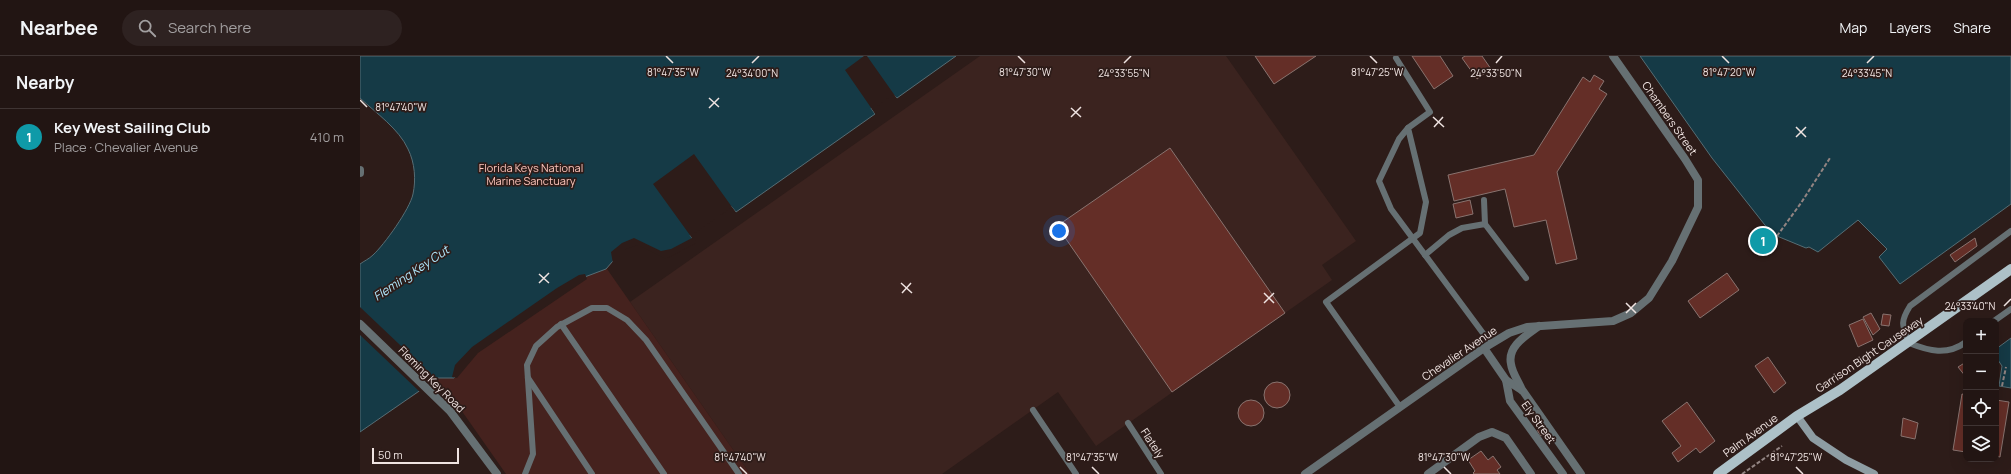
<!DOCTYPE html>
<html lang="en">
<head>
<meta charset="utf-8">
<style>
  body { margin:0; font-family:Manrope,sans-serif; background:#2e2221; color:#f1f3f6 }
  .controls { position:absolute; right:12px; bottom:12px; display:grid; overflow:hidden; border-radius:8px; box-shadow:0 4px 16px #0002 }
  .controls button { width:36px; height:36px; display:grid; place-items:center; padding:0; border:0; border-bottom:1px solid #3f3433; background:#221513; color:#f1f3f6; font:20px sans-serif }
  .scale { position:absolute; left:12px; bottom:10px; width:87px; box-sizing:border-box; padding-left:4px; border:2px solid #efe3e1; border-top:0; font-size:11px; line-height:14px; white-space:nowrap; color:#efe3e1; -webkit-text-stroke:3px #2d1c19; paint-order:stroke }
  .you { position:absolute; left:699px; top:175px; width:14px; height:14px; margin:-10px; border:3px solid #fff; border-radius:50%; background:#1a73e8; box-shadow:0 0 0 6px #1a73e833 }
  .badge { display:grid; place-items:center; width:26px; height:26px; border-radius:50%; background:#8c9099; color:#fff; font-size:13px; font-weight:700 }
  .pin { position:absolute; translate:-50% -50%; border:2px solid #fff; box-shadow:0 1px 4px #0006 }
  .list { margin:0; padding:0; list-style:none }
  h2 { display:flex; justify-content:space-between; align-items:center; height:52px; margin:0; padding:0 16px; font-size:17px }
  h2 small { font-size:13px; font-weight:400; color:#a29fa0 }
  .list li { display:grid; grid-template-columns:26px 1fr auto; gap:12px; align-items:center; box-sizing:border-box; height:56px; padding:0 16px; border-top:1px solid #3f3433 }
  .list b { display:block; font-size:15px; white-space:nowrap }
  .list p { margin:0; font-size:13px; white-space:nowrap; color:#a29fa0 }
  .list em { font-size:13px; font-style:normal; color:#a29fa0 }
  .icon { flex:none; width:22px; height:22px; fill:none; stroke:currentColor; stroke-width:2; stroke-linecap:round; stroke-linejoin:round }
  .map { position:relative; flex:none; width:1651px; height:418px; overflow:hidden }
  header { display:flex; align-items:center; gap:24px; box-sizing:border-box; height:56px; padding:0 20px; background:#221513; border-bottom:1px solid #3f3433 }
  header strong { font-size:19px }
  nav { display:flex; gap:22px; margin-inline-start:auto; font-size:14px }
  .search { width:280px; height:36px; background:#2e2221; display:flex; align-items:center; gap:10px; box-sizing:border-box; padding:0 14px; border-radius:22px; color:#a29fa0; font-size:15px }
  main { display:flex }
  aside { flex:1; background:#221513 }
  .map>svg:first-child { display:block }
</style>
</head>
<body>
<header>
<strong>Nearbee</strong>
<div class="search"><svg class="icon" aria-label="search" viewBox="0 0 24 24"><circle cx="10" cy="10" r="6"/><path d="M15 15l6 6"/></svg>Search here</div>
<nav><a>Map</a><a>Layers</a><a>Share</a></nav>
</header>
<main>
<aside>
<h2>Nearby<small></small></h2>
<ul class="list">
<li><span class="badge" style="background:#0f9aa8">1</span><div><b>Key West Sailing Club</b><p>Place · Chevalier Avenue</p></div><em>410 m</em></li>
</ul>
</aside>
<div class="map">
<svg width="1651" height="418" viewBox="0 0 1651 418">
  <rect width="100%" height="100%" fill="#2d1c19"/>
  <!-- built -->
  <polygon fill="#3b231f" points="620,0 866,0 996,185 962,209 972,224 736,390 698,336 582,418 390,418 270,246"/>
  <!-- green -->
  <path fill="#45221e" d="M0,0H596L537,42L533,37L511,52L515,58L376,156L371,150L265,191L247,213L390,418H146L99,351L77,324L0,376V208C4,205 9,203 13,199C24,189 50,153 53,138C56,124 55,107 48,93C39,73 16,57 0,42Z"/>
  <!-- water -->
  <g fill="#153a46" stroke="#566d74">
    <path d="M0,0H596L537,42L532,37L511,52L515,58L376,156L371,150L330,179L334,185L305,201L278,187L265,191L246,213L222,222L117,295L94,322H78L0,376V208C4,205 9,203 13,199C24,189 50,153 53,138C56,124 55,107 48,93C39,73 16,57 0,42Z"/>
    <polygon points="1280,0 1651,0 1651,148 1540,228 1519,201 1527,193 1498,164 1458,196 1449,191 1446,192 1412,178 1352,102"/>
    <polygon points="1651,282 1651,332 1639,330 1642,310 1636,301 1636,293"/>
  </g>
  <!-- pier -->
  <g fill="#2d1c19">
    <polygon points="504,0 507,0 538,44 535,44 532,39 514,53 517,57 516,59 485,14"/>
    <polygon points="334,98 377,158 375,157 371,152 332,179 336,185 336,187 306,203 278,189 266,193 253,208 251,196 262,187 274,182 301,195 311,193 332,182 293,128"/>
    <polygon points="225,218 227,223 118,297 97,322 92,321 95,309 112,291 197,232 219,219"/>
    <polygon points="0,251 78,325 61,337 0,279"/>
  </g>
  <!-- building -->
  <g fill="#642e27" stroke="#89736f">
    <polygon points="895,0 956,0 914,28"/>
    <polygon points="1052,0 1080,0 1093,20 1074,33"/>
    <polygon points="1105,0 1122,0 1131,13 1117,23 1102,2"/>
    <polygon points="1234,19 1244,25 1239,33 1247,38 1197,116 1217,203 1196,208 1186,164 1154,171 1145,133 1094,145 1088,119 1174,99 1223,21 1230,26"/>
    <polygon points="810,92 925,257 812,336 697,170"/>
    <polygon points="1110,144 1113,158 1096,162 1093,148"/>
    <polygon points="1405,176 1413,186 1401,195 1394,185"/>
    <polygon points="1615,182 1617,190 1595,206 1590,199"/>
    <polygon points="1367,217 1379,234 1340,262 1328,245"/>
    <polygon points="1511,257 1520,273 1513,279 1503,261"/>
    <polygon points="1523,258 1531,259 1529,270 1521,269"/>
    <polygon points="1503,263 1513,284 1498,291 1489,269"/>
    <polygon points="1408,301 1426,327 1414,337 1395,310"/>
    <polygon points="1606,306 1606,321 1598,311"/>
    <circle cx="917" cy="339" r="13"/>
    <polygon points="1602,338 1606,339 1606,396 1593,394"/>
    <circle cx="891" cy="357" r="13"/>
    <polygon points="1636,344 1649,346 1640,401 1636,400"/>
    <polygon points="1327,346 1355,385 1340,397 1336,392 1318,406 1312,397 1321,390 1302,365"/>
    <polygon points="1543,362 1558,367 1555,383 1541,380"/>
    <polygon points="1182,370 1186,376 1181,380 1177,374"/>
    <polygon points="1121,395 1128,404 1133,400 1141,411 1137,414 1140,418 1114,418 1113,417 1115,415 1108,404"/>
  </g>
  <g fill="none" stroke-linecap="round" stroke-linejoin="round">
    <!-- path -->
    <g stroke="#928482" stroke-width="2" stroke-dasharray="4 2" stroke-linecap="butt">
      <polyline points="1417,180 1441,147 1470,102"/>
      <polyline points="1642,330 1646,311"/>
      <polyline points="1382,418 1422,390"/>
    </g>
    <!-- lane -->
    <g stroke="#667073" stroke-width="6">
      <polyline points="1036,2 1070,56 1048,72 1066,146 1060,177 966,246 1040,351"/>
      <polyline points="1048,72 1039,83 1019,125 1031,153 1131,288"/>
      <polyline points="1124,144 1125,168"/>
      <polyline points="1065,199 1089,179 1102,172 1125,168 1166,222"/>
      <polyline points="1634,265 1651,253"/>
      <polyline points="201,268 304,418"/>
      <path d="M1606,286C1587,300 1569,295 1549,287C1542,269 1540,266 1550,250L1651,175"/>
      <polyline points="168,322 232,418"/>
      <polyline points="673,354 716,418"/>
      <polyline points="768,367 801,418"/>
      <polyline points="165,418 173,398 167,309 176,290 197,271 232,252 247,252 267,264 286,284 379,418"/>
    </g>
    <!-- street -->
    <g stroke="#667073" stroke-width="8">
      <polyline points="0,114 0,117"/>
      <polyline points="0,268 90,355 137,418"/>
      <polyline points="1124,292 1146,324 1150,345 1203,418"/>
      <polyline points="1146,324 1163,335 1221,418"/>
      <path d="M1162,334C1159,326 1152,317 1151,308C1147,290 1167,279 1179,270"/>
      <polyline points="945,418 1124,292 1149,277 1167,271 1253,265 1271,257 1289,242 1312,205 1338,151 1338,124 1325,103 1253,0"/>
      <polyline points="1068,418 1119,381 1132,376 1146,382 1171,418"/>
    </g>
    <!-- secondary -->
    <polyline stroke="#8e9da3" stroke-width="8" points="1437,360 1453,382 1486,404 1514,418"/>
    <!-- primary -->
    <polyline stroke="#adc1c8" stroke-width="10" points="1358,418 1437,360 1480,334 1651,213"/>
  </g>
  <!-- ticks -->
  <path fill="none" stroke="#efe3e1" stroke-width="1.5" d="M306,0L313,7M658,0L665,7M1010,0L1017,7M1362,0L1369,7M392,7L399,0M764,7L771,0M1136,7L1142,0M1507,7L1514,0M349,42L359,51M0,44L7,51M349,52L359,42M711,52L721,61M711,61L721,51M1073,61L1084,71M1074,71L1083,61M1436,71L1446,81M1436,81L1446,71M179,218L189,227M179,227L189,217M541,227L552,237M542,237L551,227M904,237L914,247M904,247L914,237M1266,247L1276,257M1644,250L1651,243M1266,257L1276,247M380,411L387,418M732,411L739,418M1084,411L1091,418M1436,411L1443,418"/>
  <g text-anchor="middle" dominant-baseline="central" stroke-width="3.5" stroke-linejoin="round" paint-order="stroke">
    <!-- street labels -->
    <g font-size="11" fill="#efe3e1" stroke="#2d1c19">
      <text transform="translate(1310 62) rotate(55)">Chambers Street</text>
      <text transform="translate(1099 297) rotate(-34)">Chevalier Avenue</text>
      <text transform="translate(1509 298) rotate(-34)">Garrison Bight Causeway</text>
      <text transform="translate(72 323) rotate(45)">Fleming Key Road</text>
      <text transform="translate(1179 366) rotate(54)">Ely Street</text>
      <text transform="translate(1390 379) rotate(-36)">Palm Avenue</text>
      <text transform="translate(793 387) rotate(57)">Flately</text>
    </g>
    <!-- park labels -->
    <g font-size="11" fill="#fcc5bc" stroke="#2d1c19">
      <text x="171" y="111">Florida Keys National<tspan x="171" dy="13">Marine Sanctuary</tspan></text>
    </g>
    <!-- water labels -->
    <g font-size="12" font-style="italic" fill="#b0eaff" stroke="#2d1c19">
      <text transform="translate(51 217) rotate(-34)">Fleming Key Cut</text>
    </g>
  </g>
  <g font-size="10" text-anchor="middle" fill="#efe3e1" stroke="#2d1c19" stroke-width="3.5" stroke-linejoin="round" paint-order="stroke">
    <text x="313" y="20">81°47'35"W</text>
    <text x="665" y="20">81°47'30"W</text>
    <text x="1017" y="20">81°47'25"W</text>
    <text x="1369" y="20">81°47'20"W</text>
    <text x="392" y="21">24°34'00"N</text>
    <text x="764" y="21">24°33'55"N</text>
    <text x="1136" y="21">24°33'50"N</text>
    <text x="1507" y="21">24°33'45"N</text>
    <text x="41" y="55">81°47'40"W</text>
    <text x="1610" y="254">24°33'40"N</text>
    <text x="380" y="405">81°47'40"W</text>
    <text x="732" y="405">81°47'35"W</text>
    <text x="1084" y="405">81°47'30"W</text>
    <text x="1436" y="405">81°47'25"W</text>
  </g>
</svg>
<div class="controls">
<button>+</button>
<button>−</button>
<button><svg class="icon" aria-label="locate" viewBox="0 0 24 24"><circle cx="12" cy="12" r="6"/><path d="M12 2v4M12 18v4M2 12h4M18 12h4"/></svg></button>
<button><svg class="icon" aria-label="layers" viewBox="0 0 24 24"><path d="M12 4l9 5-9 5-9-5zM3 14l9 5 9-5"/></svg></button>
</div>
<div class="scale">50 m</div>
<div class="you"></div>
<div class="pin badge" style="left:1403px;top:185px;background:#0f9aa8">1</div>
</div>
</main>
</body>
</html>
